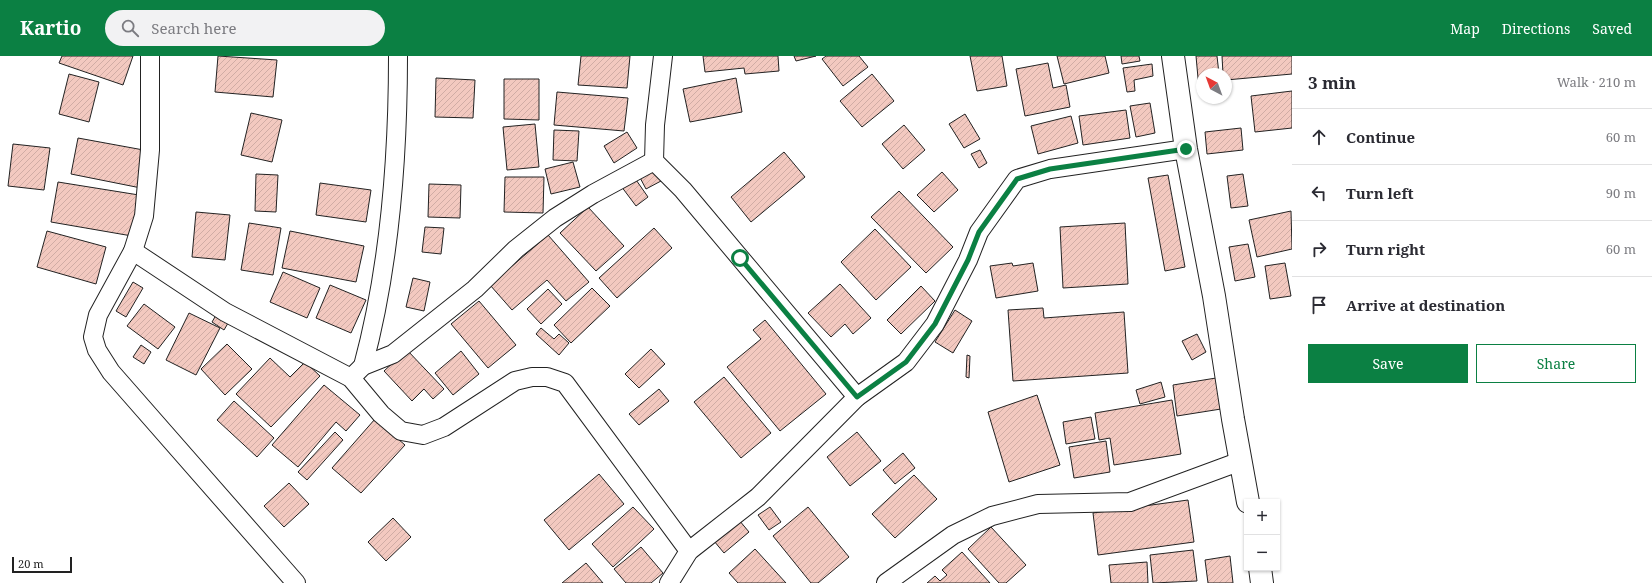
<!DOCTYPE html>
<html lang="en">
<head>
<meta charset="utf-8">
<style>
  body { margin:0; font-family:"Noto Serif",serif; background:#f2f2f3; color:#2b2b33 }
  .controls { position:absolute; right:12px; bottom:12px; display:grid; overflow:hidden; border-radius:0px; box-shadow:0 1px 3px #0004 }
  .controls button { width:36px; height:36px; display:grid; place-items:center; padding:0; border:0; border-bottom:1px solid #e1e1e2; background:#fff; color:#2b2b33; font:20px sans-serif }
  .compass { position:absolute; left:1196px; top:12px; width:36px; height:36px; border-radius:50%; background:#fff; box-shadow:0 1px 3px #0004; rotate:319deg }
  .scale { position:absolute; left:12px; bottom:10px; width:60px; box-sizing:border-box; padding-left:4px; border:2px solid #222; border-top:0; font-size:11px; line-height:14px; white-space:nowrap; color:#222; -webkit-text-stroke:3px #fff; paint-order:stroke }
  .stop { position:absolute; width:12px; height:12px; margin:-9px; border:3px solid #0b8043; border-radius:50%; background:#fff }
  .stop.end { background:#0b8043; border-color:#fff; box-shadow:0 1px 4px #0008 }
  .list { margin:0; padding:0; list-style:none }
  h2 { display:flex; justify-content:space-between; align-items:center; height:52px; margin:0; padding:0 16px; font-size:17px }
  h2 small { font-size:13px; font-weight:400; color:#7c7c81 }
  .list li { display:grid; grid-template-columns:26px 1fr auto; gap:12px; align-items:center; box-sizing:border-box; height:56px; padding:0 16px; border-top:1px solid #e1e1e2 }
  .list b { display:block; font-size:15px; white-space:nowrap }
  .list em { font-size:13px; font-style:normal; color:#7c7c81 }
  .actions { display:flex; gap:8px; padding:12px 16px }
  .actions a { flex:1; padding:9px 0; border:1px solid #0b8043; border-radius:0px; text-align:center; font-size:14px; color:#0b8043 }
  .actions .main { background:#0b8043; color:#fff }
  .icon { flex:none; width:22px; height:22px; fill:none; stroke:currentColor; stroke-width:2; stroke-linecap:round; stroke-linejoin:round }
  .map { position:relative; flex:none; width:1292px; height:527px; overflow:hidden }
  header { display:flex; align-items:center; gap:24px; box-sizing:border-box; height:56px; padding:0 20px; background:#0b8043; color:#fff }
  header strong { font-size:19px }
  nav { display:flex; gap:22px; margin-inline-start:auto; font-size:14px }
  .search { width:280px; height:36px; background:#f2f2f3; display:flex; align-items:center; gap:10px; box-sizing:border-box; padding:0 14px; border-radius:22px; color:#7c7c81; font-size:15px }
  main { display:flex }
  aside { flex:1; background:#fff }
  .map>svg:first-child { display:block }
</style>
</head>
<body>
<header>
<strong>Kartio</strong>
<div class="search"><svg class="icon" aria-label="search" viewBox="0 0 24 24"><circle cx="10" cy="10" r="6"/><path d="M15 15l6 6"/></svg>Search here</div>
<nav><a>Map</a><a>Directions</a><a>Saved</a></nav>
</header>
<main>
<div class="map">
<svg width="1292" height="527" viewBox="0 0 1292 527">
  <defs>
    <pattern id="building-hatch" width="6" height="6" patternUnits="userSpaceOnUse"><rect width="6" height="6" fill="#f3c9c0"/><path d="M-1 1l2-2M0 6l6-6M5 7l2-2" fill="none" stroke="#d0aca5"/></pattern>
  </defs>
  <rect width="100%" height="100%" fill="#fff"/>
  <!-- building -->
  <g fill="url(#building-hatch)" stroke="#222">
    <polygon points="62,0 133,0 123,29 59,7"/>
    <polygon points="218,0 277,4 273,41 215,36"/>
    <polygon points="581,0 630,0 627,32 578,29"/>
    <polygon points="703,0 778,0 779,15 745,18 744,12 705,16"/>
    <polygon points="794,0 816,0 796,5"/>
    <polygon points="826,0 859,0 868,11 843,30 822,3"/>
    <polygon points="970,0 1002,0 1007,30 977,35"/>
    <polygon points="1057,0 1105,0 1109,17 1064,28"/>
    <polygon points="1121,0 1139,0 1140,5 1122,8"/>
    <polygon points="1196,0 1217,0 1219,18 1202,18 1202,32 1199,33"/>
    <polygon points="1222,0 1292,0 1292,18 1226,24 1226,18 1223,18"/>
    <polygon points="1048,7 1053,32 1066,29 1070,51 1025,60 1016,13"/>
    <polygon points="1152,8 1153,20 1134,24 1135,35 1127,36 1123,12"/>
    <polygon points="69,18 99,26 89,66 59,58"/>
    <polygon points="872,18 894,45 862,71 840,45"/>
    <polygon points="436,22 475,24 473,62 435,61"/>
    <polygon points="736,22 742,56 690,66 683,33"/>
    <polygon points="504,23 539,23 539,64 504,63"/>
    <polygon points="1292,35 1292,72 1255,76 1251,40"/>
    <polygon points="557,36 628,42 624,75 554,69"/>
    <polygon points="1150,47 1155,77 1136,81 1130,50"/>
    <polygon points="1126,54 1130,82 1083,89 1079,60"/>
    <polygon points="251,57 282,64 272,106 241,99"/>
    <polygon points="965,58 980,83 964,92 949,68"/>
    <polygon points="1071,60 1078,87 1038,98 1031,70"/>
    <polygon points="535,68 539,111 507,114 503,71"/>
    <polygon points="904,69 925,94 903,113 882,88"/>
    <polygon points="1241,72 1243,94 1207,98 1205,76"/>
    <polygon points="554,74 579,75 577,105 553,104"/>
    <polygon points="627,76 637,92 614,107 604,90"/>
    <polygon points="78,82 149,95 141,132 71,118"/>
    <polygon points="13,88 50,92 44,134 8,130"/>
    <polygon points="980,94 987,107 979,112 971,98"/>
    <polygon points="784,96 805,121 751,166 731,141"/>
    <polygon points="573,106 580,131 551,138 545,113"/>
    <polygon points="652,108 661,125 646,133 637,116"/>
    <polygon points="942,116 958,134 934,156 917,139"/>
    <polygon points="256,118 278,119 276,156 255,155"/>
    <polygon points="1243,118 1248,150 1231,152 1227,120"/>
    <polygon points="1168,119 1185,211 1165,215 1148,122"/>
    <polygon points="505,121 544,121 543,157 504,156"/>
    <polygon points="634,121 648,141 636,150 621,130"/>
    <polygon points="58,126 139,139 132,180 51,166"/>
    <polygon points="320,127 371,134 366,166 316,159"/>
    <polygon points="429,128 461,129 460,162 428,161"/>
    <polygon points="899,135 953,191 926,217 871,161"/>
    <polygon points="588,151 624,190 596,215 560,177"/>
    <polygon points="1291,155 1292,193 1257,201 1249,164"/>
    <polygon points="196,156 230,159 225,204 192,201"/>
    <polygon points="249,167 281,172 273,219 241,214"/>
    <polygon points="1125,167 1128,228 1063,232 1060,171"/>
    <polygon points="425,171 444,172 441,198 422,196"/>
    <polygon points="654,172 672,192 617,242 599,222"/>
    <polygon points="875,173 911,211 876,244 841,206"/>
    <polygon points="47,175 106,191 96,228 37,211"/>
    <polygon points="290,175 364,190 356,226 282,212"/>
    <polygon points="548,179 589,226 566,245 547,224 512,254 490,229"/>
    <polygon points="1248,188 1255,221 1235,225 1229,191"/>
    <polygon points="1012,207 1013,210 1033,207 1038,235 996,242 990,210"/>
    <polygon points="1285,207 1291,240 1270,243 1265,210"/>
    <polygon points="283,216 320,232 307,262 270,246"/>
    <polygon points="413,222 430,226 424,255 406,251"/>
    <polygon points="133,226 143,232 126,261 116,255"/>
    <polygon points="840,228 871,262 853,278 845,268 831,281 808,257"/>
    <polygon points="330,229 366,244 351,277 316,262"/>
    <polygon points="921,230 935,245 901,278 887,264"/>
    <polygon points="592,232 610,250 571,287 554,269"/>
    <polygon points="548,233 562,248 541,268 527,253"/>
    <polygon points="479,245 516,289 488,312 451,268"/>
    <polygon points="144,248 175,271 158,293 127,270"/>
    <polygon points="1043,252 1044,262 1124,256 1128,317 1013,325 1008,254"/>
    <polygon points="219,254 231,262 224,274 212,266"/>
    <polygon points="955,254 972,265 953,297 935,286"/>
    <polygon points="189,257 220,272 196,319 166,304"/>
    <polygon points="765,264 826,338 780,375 727,311 761,283 753,274"/>
    <polygon points="541,272 554,283 559,278 569,287 559,299 536,278"/>
    <polygon points="1197,278 1206,296 1192,304 1182,285"/>
    <polygon points="227,288 252,313 225,339 201,313"/>
    <polygon points="141,289 151,296 144,308 133,301"/>
    <polygon points="651,293 665,308 639,332 625,318"/>
    <polygon points="407,294 444,333 433,343 424,333 412,345 384,315"/>
    <polygon points="461,295 479,318 453,339 435,317"/>
    <polygon points="967,299 970,300 969,322 966,321"/>
    <polygon points="270,302 290,321 305,306 320,320 271,371 236,338"/>
    <polygon points="724,321 771,377 741,402 694,346"/>
    <polygon points="1216,322 1221,353 1177,360 1173,329"/>
    <polygon points="1161,326 1165,341 1140,348 1136,334"/>
    <polygon points="324,329 360,359 346,375 336,366 298,411 272,389"/>
    <polygon points="659,333 669,345 639,369 629,358"/>
    <polygon points="1037,339 1060,409 1009,426 988,356"/>
    <polygon points="1172,344 1181,398 1114,409 1110,382 1099,384 1095,357"/>
    <polygon points="234,345 274,382 257,401 217,364"/>
    <polygon points="1091,361 1095,383 1066,388 1063,366"/>
    <polygon points="375,363 405,389 361,437 332,412"/>
    <polygon points="335,376 343,384 307,424 298,416"/>
    <polygon points="857,376 881,405 850,430 827,401"/>
    <polygon points="1106,385 1110,416 1074,422 1069,391"/>
    <polygon points="903,397 915,412 895,428 883,414"/>
    <polygon points="599,418 624,448 569,494 544,464"/>
    <polygon points="914,419 937,443 895,482 872,458"/>
    <polygon points="289,427 309,448 284,471 264,450"/>
    <polygon points="1188,444 1194,486 1098,499 1093,457"/>
    <polygon points="633,451 654,473 613,511 592,488"/>
    <polygon points="770,451 781,466 769,474 758,459"/>
    <polygon points="808,451 849,501 818,527 811,527 773,480"/>
    <polygon points="393,462 411,481 386,505 368,486"/>
    <polygon points="739,464 749,476 724,497 714,485"/>
    <polygon points="991,471 1026,509 1006,527 999,527 968,493"/>
    <polygon points="641,491 663,517 651,527 626,527 614,513"/>
    <polygon points="755,493 786,527 738,527 729,517"/>
    <polygon points="1193,494 1197,525 1153,527 1150,499"/>
    <polygon points="962,496 990,527 927,527 935,520 940,525 947,519 942,514"/>
    <polygon points="1230,500 1233,527 1208,527 1205,504"/>
    <polygon points="1147,506 1148,527 1111,527 1109,509"/>
    <polygon points="586,507 603,527 562,527"/>
  </g>
  <g fill="none" stroke-linecap="round" stroke-linejoin="round">
    <!-- street casing -->
    <g stroke="#222" stroke-width="20">
      <g id="street">
        <polyline points="150,0 150,94 144,160 133,195 98,259 93,281 97,294 111,316 296,527"/>
        <polyline points="663,0 655,69 654,105 683,134 857,341"/>
        <polyline points="133,195 225,256 351,322 381,358 401,375 423,379 444,371 515,325 532,321 547,321 565,327 689,495"/>
        <path d="M363,310C390,210 398,104 398,0"/>
        <polyline points="351,322 363,310 393,298 475,233 516,193 555,162 593,138 654,105"/>
        <polyline points="669,527 689,495 758,441 857,341 906,306 935,268 968,204 979,176 1017,123 1050,113 1186,93"/>
        <polyline points="886,527 953,479 992,460 1038,448 1130,446 1241,405"/>
      </g>
    </g>
    <!-- secondary casing -->
    <g stroke="#222" stroke-width="24">
      <g id="secondary">
        <polyline points="1173,0 1186,93 1214,240 1233,363 1248,446"/>
        <polyline points="1260,512 1262,527"/>
      </g>
    </g>
    <!-- street -->
    <use href="#street" stroke="#fff" stroke-width="18"/>
    <!-- secondary -->
    <use href="#secondary" stroke="#fff" stroke-width="22"/>
  </g>
  <g fill="none" stroke-linecap="round" stroke-linejoin="round">
    <!-- route -->
    <polyline stroke="#0b8043" stroke-width="5" points="740,202 857,341 906,306 935,268 968,204 979,176 1017,123 1050,113 1186,93"/>
  </g>
</svg>
<div class="controls">
<button>+</button>
<button>−</button>
</div>
<svg class="compass" viewBox="-18 -18 36 36"><path d="M0-13l5 13h-10z" fill="#e53935"/><path d="M0 13l5-13h-10z" fill="#7c7c81"/></svg>
<div class="scale">20 m</div>
<div class="stop" style="left:740px;top:202px"></div>
<div class="stop end" style="left:1186px;top:93px"></div>
</div>
<aside>
<h2>3 min<small>Walk · 210 m</small></h2>
<ul class="list">
<li><svg class="icon" aria-label="ahead" viewBox="0 0 24 24"><path d="M12 20V5M6 11l6-6 6 6"/></svg><div><b>Continue</b></div><em>60 m</em></li>
<li><svg class="icon" aria-label="left" viewBox="0 0 24 24"><path d="M17 20v-9H6M10 6l-5 5 5 5"/></svg><div><b>Turn left</b></div><em>90 m</em></li>
<li><svg class="icon" aria-label="right" viewBox="0 0 24 24"><path d="M7 20v-9h11M14 6l5 5-5 5"/></svg><div><b>Turn right</b></div><em>60 m</em></li>
<li><svg class="icon" aria-label="arrive" viewBox="0 0 24 24"><path d="M6 21V4h12l-3 4 3 4H6"/></svg><div><b>Arrive at destination</b></div></li>
</ul>
<div class="actions"><a class="main">Save</a><a>Share</a></div>
</aside>
</main>
</body>
</html>
